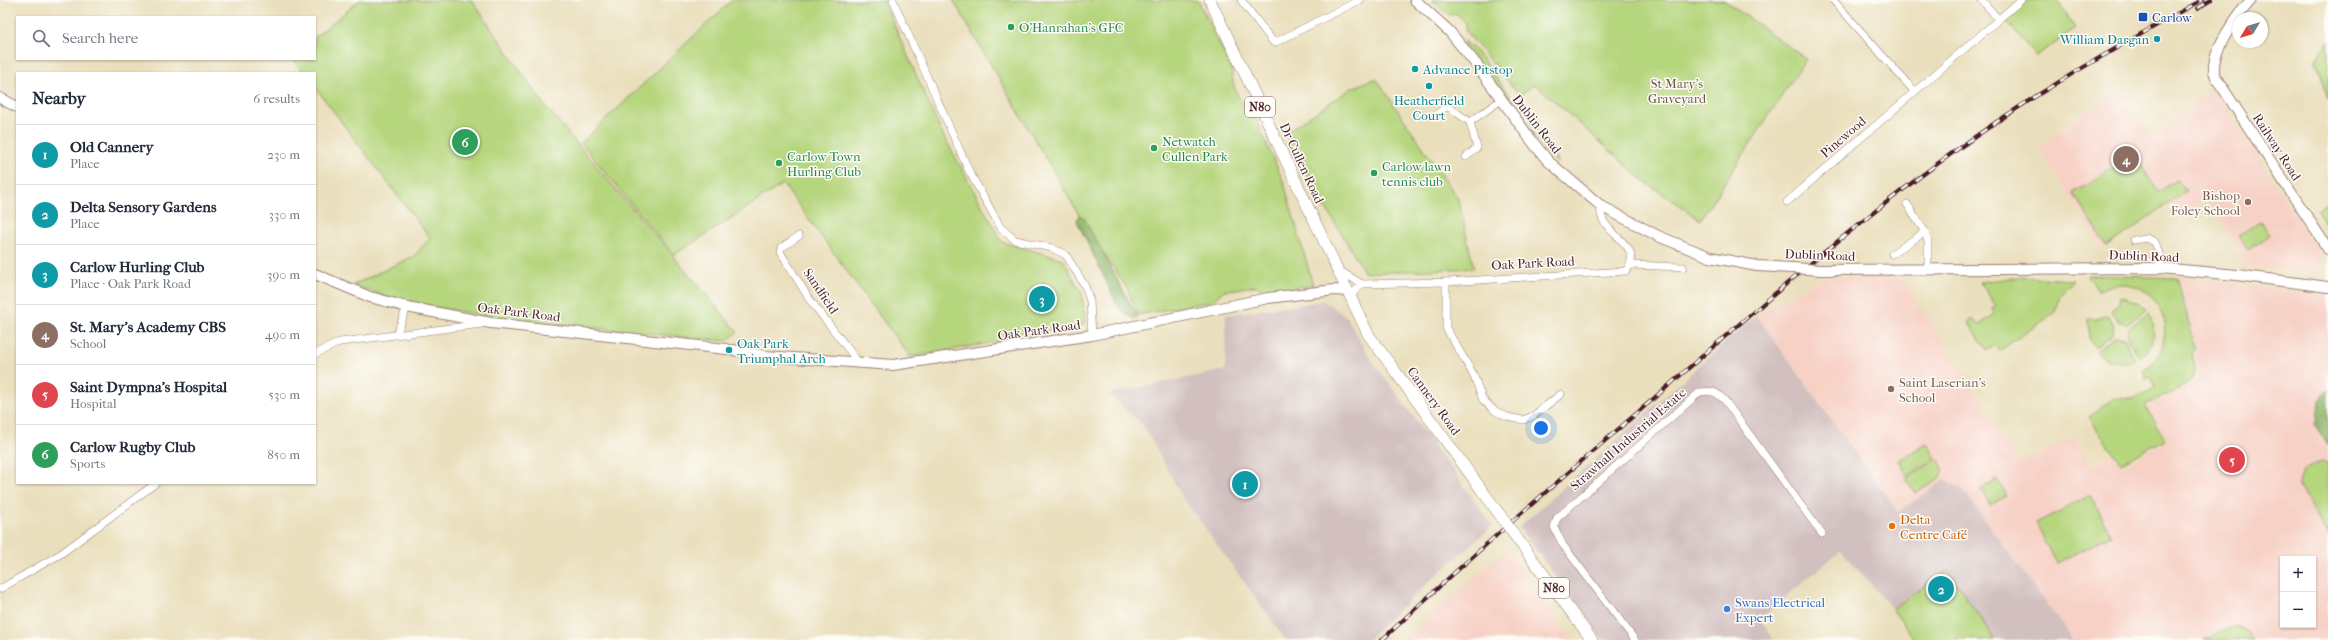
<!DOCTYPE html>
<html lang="en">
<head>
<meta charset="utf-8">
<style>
  body { margin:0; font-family:"IM FELL French Canon",serif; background:#f6f6f7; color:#1f2937 }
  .controls { position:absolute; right:12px; bottom:12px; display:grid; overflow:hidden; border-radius:0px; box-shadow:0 1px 3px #0004 }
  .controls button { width:36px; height:36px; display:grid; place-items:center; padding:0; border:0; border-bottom:1px solid #e0e1e3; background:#fff; color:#1f2937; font:20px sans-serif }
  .compass { position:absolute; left:2232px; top:12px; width:36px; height:36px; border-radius:50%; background:#fff; box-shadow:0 1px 3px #0004; rotate:232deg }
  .you { position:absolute; left:1541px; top:428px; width:14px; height:14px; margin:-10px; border:3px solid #fff; border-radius:50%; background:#1a73e8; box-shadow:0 0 0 6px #1a73e833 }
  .badge { display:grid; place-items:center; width:26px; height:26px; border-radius:50%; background:#1a73e8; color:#fff; font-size:13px; font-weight:700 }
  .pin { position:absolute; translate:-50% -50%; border:2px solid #fff; box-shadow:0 1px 4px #0006 }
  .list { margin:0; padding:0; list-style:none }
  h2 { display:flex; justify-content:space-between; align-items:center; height:52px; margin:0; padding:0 16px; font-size:17px }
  h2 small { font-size:13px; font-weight:400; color:#747a83 }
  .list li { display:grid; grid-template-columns:26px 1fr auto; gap:12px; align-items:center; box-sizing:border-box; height:60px; padding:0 16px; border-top:1px solid #e0e1e3 }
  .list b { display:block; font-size:15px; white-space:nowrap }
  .list p { margin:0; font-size:13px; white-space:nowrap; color:#747a83 }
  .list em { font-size:13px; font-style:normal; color:#747a83 }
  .icon { flex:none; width:22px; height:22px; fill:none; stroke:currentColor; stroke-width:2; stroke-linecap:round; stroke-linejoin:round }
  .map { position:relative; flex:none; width:2328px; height:640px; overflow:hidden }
  .search { position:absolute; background:#fff; box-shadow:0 1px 3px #0004; left:16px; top:16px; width:300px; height:44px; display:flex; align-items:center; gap:10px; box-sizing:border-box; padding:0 14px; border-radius:0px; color:#747a83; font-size:15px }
  .panel { position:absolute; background:#fff; box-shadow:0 1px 3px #0004; left:16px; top:72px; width:300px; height:412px; border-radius:0px }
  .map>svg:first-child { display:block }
</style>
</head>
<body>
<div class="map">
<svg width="2328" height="640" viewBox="0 0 2328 640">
  <rect width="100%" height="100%" fill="#fdfcf7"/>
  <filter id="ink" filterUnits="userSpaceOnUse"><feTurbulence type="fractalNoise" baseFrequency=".025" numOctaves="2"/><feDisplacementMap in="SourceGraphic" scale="8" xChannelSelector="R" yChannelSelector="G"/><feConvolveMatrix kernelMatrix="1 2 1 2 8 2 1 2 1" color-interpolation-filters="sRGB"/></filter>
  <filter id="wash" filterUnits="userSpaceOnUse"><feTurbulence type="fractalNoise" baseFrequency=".012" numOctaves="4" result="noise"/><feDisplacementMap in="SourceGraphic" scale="16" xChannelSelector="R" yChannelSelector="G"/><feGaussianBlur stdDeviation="0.9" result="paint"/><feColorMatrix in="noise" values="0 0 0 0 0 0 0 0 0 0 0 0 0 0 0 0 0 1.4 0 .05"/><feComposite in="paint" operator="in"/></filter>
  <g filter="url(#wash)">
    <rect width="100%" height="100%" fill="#eadfbc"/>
    <!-- built -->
    <g fill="#f7d1c6" fill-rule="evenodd">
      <polygon points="2212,86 2323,258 2312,271 2241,266 2242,253 2206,198 2178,216 2170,203 2103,248 2038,147 2115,92 2120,93 2153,140"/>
      <path d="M1824,277H1901L1915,298L1914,304L1926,314L2018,463L2074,438L2093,467L2114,453L2124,467L2167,439L2147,407L2196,382L2199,378L2195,353L2199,352L2179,277L2328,296V640H2073L1961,488L1944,480L1899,512L1756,315ZM2283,559H2313V625H2283Z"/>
      <polygon points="1506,550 1572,640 1401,640"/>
    </g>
    <!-- industrial -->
    <g fill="#d2bfbf">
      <polygon points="1323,301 1346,316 1369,356 1493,526 1423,587 1367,640 1286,640 1181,495 1144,426 1109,394 1225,370 1226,315"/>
      <polygon points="1756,315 1898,512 1944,480 1961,488 2073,640 1915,640 1892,609 1841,550 1760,619 1774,640 1603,640 1519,527"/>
    </g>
    <!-- green -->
    <g fill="#b6d67e" stroke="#807a54">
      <polygon points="360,0 472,0 544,105 738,332 726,341 502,319 392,299 353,285 414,256 430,238 315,87 315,73 304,73 293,59 315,59 315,37"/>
      <polygon points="732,0 883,0 942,133 1002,242 1063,259 1082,294 1085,322 1078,328 910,357 783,184 674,255 581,143"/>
      <path d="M953,0H1198L1232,69C1231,84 1239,105 1253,113L1284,183L1313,285L1268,291L1255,286L1223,291L1212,301L1138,315L1128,290L1079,215Z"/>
      <polygon points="1432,0 1724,0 1806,59 1700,220 1644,181 1535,84 1520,95 1466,32 1466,23 1457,14 1449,15"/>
      <polygon points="2026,0 2057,0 2075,28 2036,56 2003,17"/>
      <path d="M1464,41C1475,48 1486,64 1494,75C1516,103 1538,132 1558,161L1557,163L1539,143L1463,43Z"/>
      <polygon points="2328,42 2328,100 2315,61"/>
      <polygon points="1376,78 1458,199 1474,268 1365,273 1320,198 1285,133 1352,88"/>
      <polygon points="2134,155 2158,192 2177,180 2186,191 2107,247 2073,193"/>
      <polygon points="2328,203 2328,228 2317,210"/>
      <polygon points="2260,221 2270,235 2248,250 2238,236"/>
      <path d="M2087,275L2177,278L2196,349L2192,353C2194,365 2198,373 2190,383L2145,406L2165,439L2121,463L2088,417L2114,398L2132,399L2155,388L2150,376L2146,378L2143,370C2149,368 2153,364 2156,358C2176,332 2160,285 2124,284C2114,283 2105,288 2097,291Z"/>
      <polygon points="2019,277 2074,280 2059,298 2056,312 1999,351 1995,345 1987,350 1968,322 1973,319 1979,325 1995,314 1992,309 1996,306 1980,282"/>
      <polygon points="2120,296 2137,302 2147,310 2126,325 2123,322 2118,322 2111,312 2119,303"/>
      <path d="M2149,313C2155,329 2155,349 2139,358L2127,336L2128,328Z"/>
      <polygon points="2107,315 2114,325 2113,334 2095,347 2089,341 2088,319 2096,319"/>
      <path d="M2115,337L2124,338L2135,360C2120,365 2107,362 2096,351Z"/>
      <polygon points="1927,443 1936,458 1908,476 1899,460"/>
      <polygon points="1938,459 1944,470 1939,478 1915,493 1906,479"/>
      <path d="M2322,462L2328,463V536L2299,484C2301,470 2309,466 2322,462Z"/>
      <polygon points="1998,480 2007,496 1990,505 1981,489"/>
      <polygon points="2091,495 2111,535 2057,563 2036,523"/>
      <polygon points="1948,570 1995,640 1915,640 1892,609"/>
      <polygon points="2235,626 2247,631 2253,640 2205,640"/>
    </g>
    <!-- forest -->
    <g fill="#90b76d" stroke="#6d6b4c">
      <polygon points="1079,215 1084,218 1138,318 1134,319 1123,312 1117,304 1077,221"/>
      <polygon points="2328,390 2328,446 2315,426 2320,400"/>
    </g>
  </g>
  <g filter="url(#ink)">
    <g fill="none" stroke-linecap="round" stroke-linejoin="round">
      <!-- street casing -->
      <g stroke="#9a7f74" stroke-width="8">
        <g id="street">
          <polyline points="893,0 969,171 1001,228 1015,240 1052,248 1066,255 1085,286 1090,301 1092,335"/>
          <polyline points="1241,0 1274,43 1360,0"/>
          <polyline points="1833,0 1914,91"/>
          <polyline points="1982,0 1998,19"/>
          <polyline points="1437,114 1447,106 1470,122 1477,148 1466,157"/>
          <polyline points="1470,122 1501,100"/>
          <polyline points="1787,202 2021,0"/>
          <polyline points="1907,204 1925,232"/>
          <polyline points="799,236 781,248 780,252 810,300 859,363"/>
          <polyline points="2134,240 2146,238 2155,242 2159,253 2160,268"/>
          <polyline points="1892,254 1925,232 1928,242 1928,270"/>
          <polyline points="1631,265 1683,267"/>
          <path d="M1340,271L1362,284L1446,282L1626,271C1648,243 1595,234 1601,206"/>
          <polyline points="1446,282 1446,328 1473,374 1483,400 1495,411 1507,417 1523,420 1533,416 1561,394"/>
          <polyline points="1351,300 1354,292 1362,284"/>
          <polyline points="397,333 407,307"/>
          <polyline points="315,354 340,342 482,324"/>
          <polyline points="0,589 62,553 156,483"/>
          <path d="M1635,640L1563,545L1554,527L1557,518L1700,392C1713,390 1717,392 1726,402L1822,534"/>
        </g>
      </g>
      <!-- secondary casing -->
      <g stroke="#9a7f74" stroke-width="12">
        <g id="secondary">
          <polyline points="1415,0 1449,31 1476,64 1531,140 1548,161 1601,206 1658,236 1710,257 1757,266 1792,268"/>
          <path d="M2251,0C2237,16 2212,49 2214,71C2215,78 2220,84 2224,90L2328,249"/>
          <polyline points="0,98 17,107"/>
          <polyline points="1821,270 2160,268 2237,275 2328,287"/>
          <polyline points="315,274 370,297 407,307 491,323 726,349"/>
          <polyline points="733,350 765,356 893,365 1092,335 1268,298 1334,290 1347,291"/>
        </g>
      </g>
      <!-- primary casing -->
      <g stroke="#9a7f74" stroke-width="12">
        <g id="primary">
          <polyline points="1210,0 1368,334 1500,515"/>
          <polyline points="1516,537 1592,640"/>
        </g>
      </g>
      <!-- street -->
      <use href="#street" stroke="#fff" stroke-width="7"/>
      <!-- secondary -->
      <use href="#secondary" stroke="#fff" stroke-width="10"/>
      <!-- primary -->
      <use href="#primary" stroke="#fff" stroke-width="11"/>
      <!-- rail casing -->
      <g stroke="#4a1f2b" stroke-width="4">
        <g id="rail">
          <polyline points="2198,8 2211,0"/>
          <path d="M1382,640C1469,557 1561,479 1652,400C1763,303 1873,206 1995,123C2061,78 2132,39 2202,0"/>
        </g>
      </g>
      <!-- rail -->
      <use href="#rail" stroke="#fdfcf7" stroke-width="2.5" stroke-dasharray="8" stroke-linecap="butt"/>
      <!-- secondary-bridge casing -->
      <g stroke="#9a7f74" stroke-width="12" stroke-linecap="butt">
        <polyline id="secondary-bridge" points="1792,268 1821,270"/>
      </g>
      <!-- primary-bridge casing -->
      <g stroke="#9a7f74" stroke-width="12" stroke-linecap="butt">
        <polyline id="primary-bridge" points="1500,515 1516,537"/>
      </g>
      <!-- secondary-bridge -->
      <use href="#secondary-bridge" stroke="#fff" stroke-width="10"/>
      <!-- primary-bridge -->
      <use href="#primary-bridge" stroke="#fff" stroke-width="11"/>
    </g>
  </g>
  <!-- markers -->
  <rect fill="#1a4fb4" stroke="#fdfcf7" stroke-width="1.5" x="2138" y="12" width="10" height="10" rx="2"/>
  <g fill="#2e9e5b" stroke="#fdfcf7" stroke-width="1.5">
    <circle cx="1011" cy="27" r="4"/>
    <circle cx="1154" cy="148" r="4"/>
    <circle cx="779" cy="163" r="4"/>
    <circle cx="1374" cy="173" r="4"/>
  </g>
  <g fill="#0f9aa8" stroke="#fdfcf7" stroke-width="1.5">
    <circle cx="2157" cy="39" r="4"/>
    <circle cx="1415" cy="69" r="4"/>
    <circle cx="1429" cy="86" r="4"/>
    <circle cx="729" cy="350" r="4"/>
  </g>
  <g fill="#8d6e63" stroke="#fdfcf7" stroke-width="1.5">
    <circle cx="2248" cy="202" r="4"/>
    <circle cx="1891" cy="389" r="4"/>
  </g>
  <circle fill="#e8710a" stroke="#fdfcf7" stroke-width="1.5" cx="1892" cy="526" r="4"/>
  <circle fill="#3f7fe0" stroke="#fdfcf7" stroke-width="1.5" cx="1727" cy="609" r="4"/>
  <g text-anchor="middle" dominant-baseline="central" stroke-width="3" stroke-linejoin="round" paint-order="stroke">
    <!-- shield labels -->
    <g fill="#fdfcf7" stroke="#806168" stroke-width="1">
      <rect x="1245" y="97" width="30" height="20" rx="3"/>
      <rect x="1539" y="578" width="30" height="20" rx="3"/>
    </g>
    <g font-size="12" font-weight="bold" fill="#4a1f2b">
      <text x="1260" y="107">N80</text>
      <text x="1554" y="588">N80</text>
    </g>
    <!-- transit labels -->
    <g font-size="13" fill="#164399" stroke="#fdfcf7" text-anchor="start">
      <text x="2152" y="17">Carlow</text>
    </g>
    <!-- leisure labels -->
    <g font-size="13" fill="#27864d" stroke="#fdfcf7" text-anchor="start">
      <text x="1019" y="27">O'Hanrahan's GFC</text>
      <text x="1162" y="141">Netwatch<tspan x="1162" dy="15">Cullen Park</tspan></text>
      <text x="787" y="156">Carlow Town<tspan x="787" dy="15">Hurling Club</tspan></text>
      <text x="1382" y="166">Carlow lawn<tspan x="1382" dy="15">tennis club</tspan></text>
    </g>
    <!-- culture labels -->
    <g font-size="13" fill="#0d838f" stroke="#fdfcf7" text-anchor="start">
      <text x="2149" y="39" text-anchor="end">William Dargan</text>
      <text x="1423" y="69">Advance Pitstop</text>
      <text x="1429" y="100" text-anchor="middle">Heatherfield<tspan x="1429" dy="15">Court</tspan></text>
      <text x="737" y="343">Oak Park<tspan x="737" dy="15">Triumphal Arch</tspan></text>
    </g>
    <!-- park labels -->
    <g font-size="13" fill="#6a5644" stroke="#fdfcf7">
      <text x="1677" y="83">St Mary's<tspan x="1677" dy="15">Graveyard</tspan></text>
    </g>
    <!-- street labels -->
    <g font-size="13" fill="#4a1f2b" stroke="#fdfcf7">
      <text transform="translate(1537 124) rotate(52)">Dublin Road</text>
      <text transform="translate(1843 137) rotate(-41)">Pinewood</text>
      <text transform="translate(2277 147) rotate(57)">Railway Road</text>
      <text transform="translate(1302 163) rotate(65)">Dr Cullen Road</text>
      <text transform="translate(1820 255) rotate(2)">Dublin Road</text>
      <text transform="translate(2144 256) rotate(2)">Dublin Road</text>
      <text transform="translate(1533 263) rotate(-3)">Oak Park Road</text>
      <text transform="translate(821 291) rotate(56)">Sandfield</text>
      <text transform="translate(519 312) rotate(7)">Oak Park Road</text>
      <text transform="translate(1039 330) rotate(-8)">Oak Park Road</text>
      <text transform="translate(1434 401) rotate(54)">Cannery Road</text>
      <text transform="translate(1628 439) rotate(-41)">Strawhall Industrial Estate</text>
    </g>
    <!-- education labels -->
    <g font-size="13" fill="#785e54" stroke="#fdfcf7" text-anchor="end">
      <text x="2240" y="195">Bishop<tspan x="2240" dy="15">Foley School</tspan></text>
      <text x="1899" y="382" text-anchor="start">Saint Laserian's<tspan x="1899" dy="15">School</tspan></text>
    </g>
    <!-- food labels -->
    <g font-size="13" fill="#c56008" stroke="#fdfcf7" text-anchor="start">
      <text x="1900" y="519">Delta<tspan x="1900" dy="15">Centre Café</tspan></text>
    </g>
    <!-- shop labels -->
    <g font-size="13" fill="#366cbe" stroke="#fdfcf7" text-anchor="start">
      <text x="1735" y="602">Swans Electrical<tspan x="1735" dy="15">Expert</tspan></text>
    </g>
  </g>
</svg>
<div class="controls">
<button>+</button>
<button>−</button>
</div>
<svg class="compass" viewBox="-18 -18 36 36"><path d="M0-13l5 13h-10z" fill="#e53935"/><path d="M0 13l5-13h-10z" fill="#747a83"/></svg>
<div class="you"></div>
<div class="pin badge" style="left:1245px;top:484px;background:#0f9aa8">1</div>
<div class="pin badge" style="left:1941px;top:589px;background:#0f9aa8">2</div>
<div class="pin badge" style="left:1042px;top:299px;background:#0f9aa8">3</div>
<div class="pin badge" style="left:2126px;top:159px;background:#8d6e63">4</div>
<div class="pin badge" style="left:2232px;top:460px;background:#e0444e">5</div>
<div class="pin badge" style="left:465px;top:142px;background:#2e9e5b">6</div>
<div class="search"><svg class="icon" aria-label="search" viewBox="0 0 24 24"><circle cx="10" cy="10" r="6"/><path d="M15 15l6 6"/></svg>Search here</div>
<section class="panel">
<h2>Nearby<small>6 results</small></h2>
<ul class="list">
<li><span class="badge" style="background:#0f9aa8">1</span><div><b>Old Cannery</b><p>Place</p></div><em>230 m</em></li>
<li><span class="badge" style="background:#0f9aa8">2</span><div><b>Delta Sensory Gardens</b><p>Place</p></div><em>330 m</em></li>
<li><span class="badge" style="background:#0f9aa8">3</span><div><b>Carlow Hurling Club</b><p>Place · Oak Park Road</p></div><em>390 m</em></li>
<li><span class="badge" style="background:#8d6e63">4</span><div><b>St. Mary's Academy CBS</b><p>School</p></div><em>490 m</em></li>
<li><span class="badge" style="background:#e0444e">5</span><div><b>Saint Dympna's Hospital</b><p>Hospital</p></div><em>530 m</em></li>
<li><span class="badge" style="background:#2e9e5b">6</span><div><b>Carlow Rugby Club</b><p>Sports</p></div><em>850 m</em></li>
</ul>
</section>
</div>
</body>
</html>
